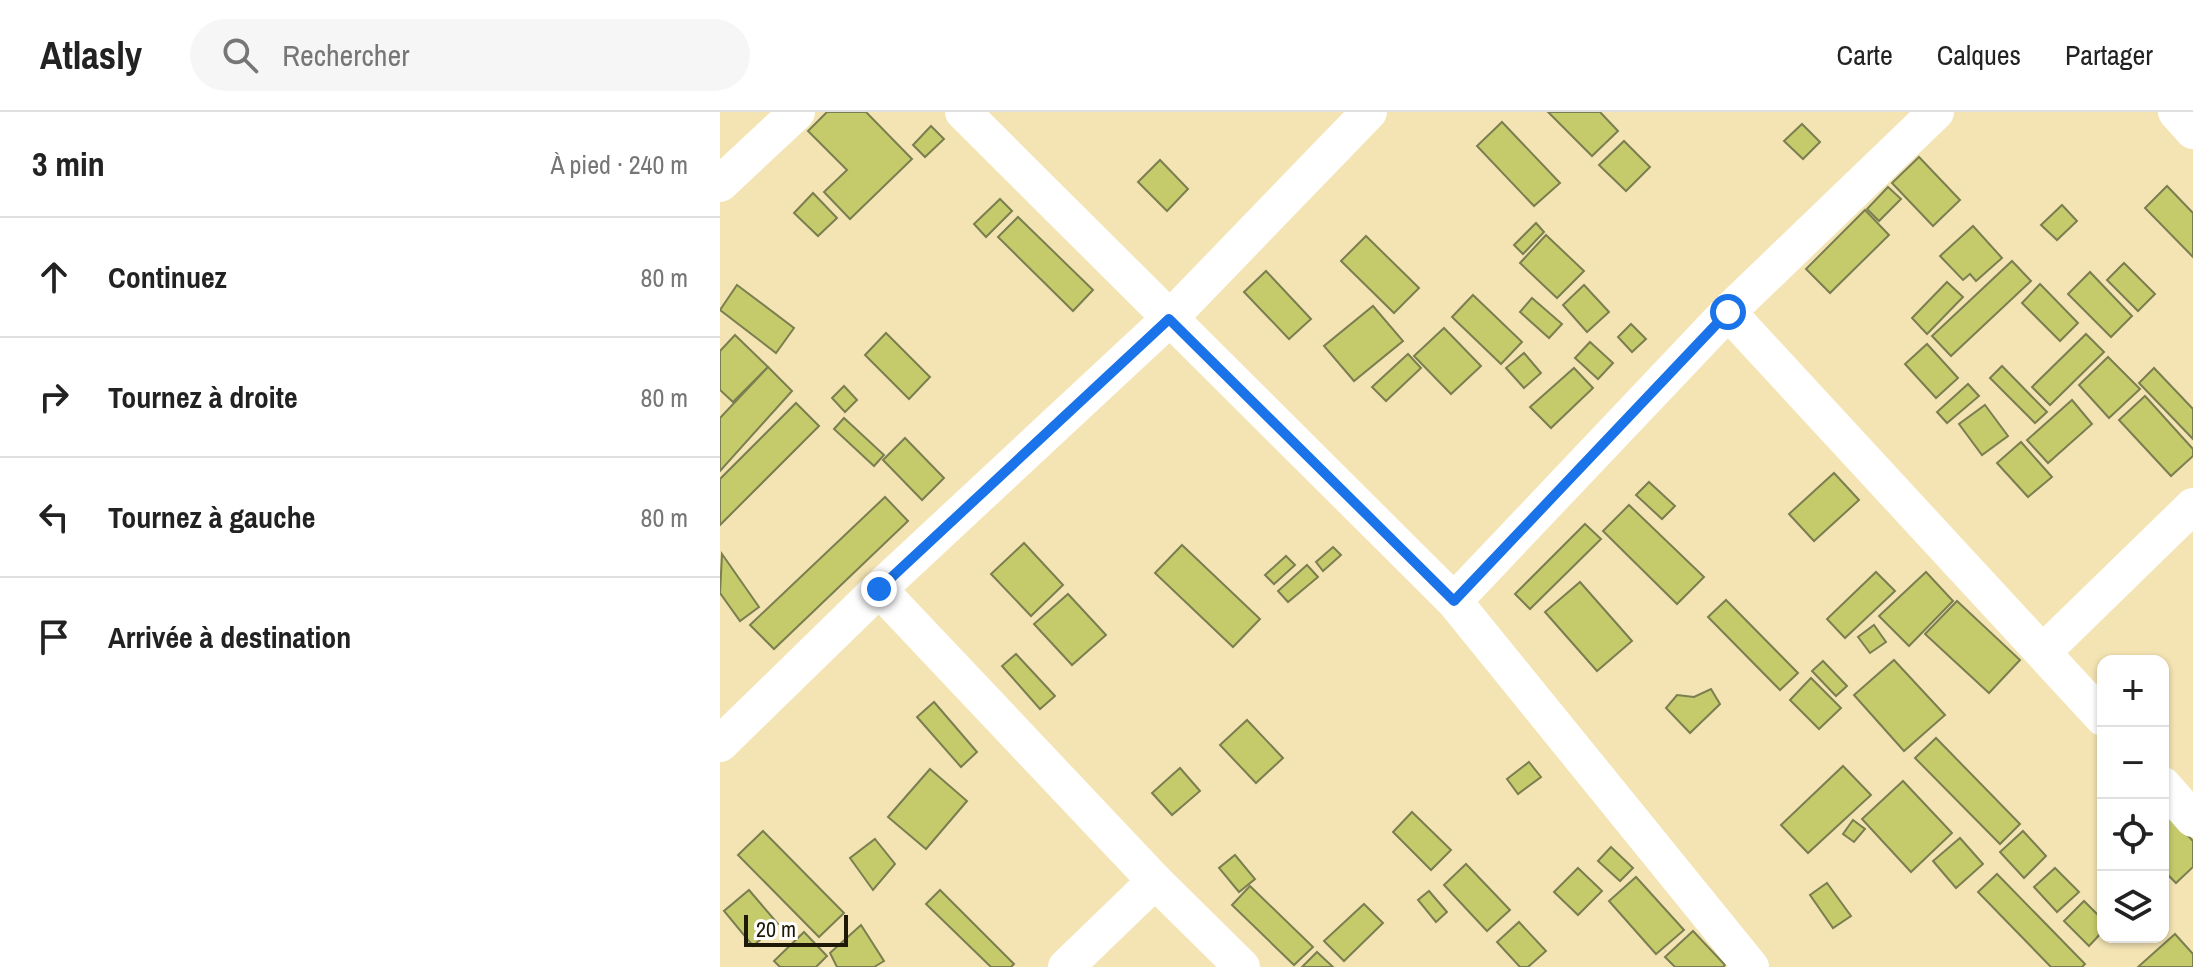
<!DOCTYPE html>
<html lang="fr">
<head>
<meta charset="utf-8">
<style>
  body { margin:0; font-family:"Archivo Narrow",sans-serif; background:#f6f6f6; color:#222 }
  .controls { position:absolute; right:24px; bottom:24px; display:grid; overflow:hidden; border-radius:16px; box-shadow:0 2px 6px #0004 }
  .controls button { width:72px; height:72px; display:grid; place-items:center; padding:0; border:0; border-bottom:2px solid #e0e0e0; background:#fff; color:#222; font:40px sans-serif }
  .scale { position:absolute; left:24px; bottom:20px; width:104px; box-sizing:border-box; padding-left:8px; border:4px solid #1e1806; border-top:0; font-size:22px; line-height:28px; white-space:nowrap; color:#1e1806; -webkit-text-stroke:6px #fff; paint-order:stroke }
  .stop { position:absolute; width:24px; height:24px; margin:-18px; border:6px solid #1a73e8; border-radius:50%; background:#fff }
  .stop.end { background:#1a73e8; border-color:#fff; box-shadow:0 2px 8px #0008 }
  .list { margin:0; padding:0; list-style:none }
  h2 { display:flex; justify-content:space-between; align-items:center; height:104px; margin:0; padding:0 32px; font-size:34px }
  h2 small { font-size:26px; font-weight:400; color:#767676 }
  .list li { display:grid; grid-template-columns:52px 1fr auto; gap:24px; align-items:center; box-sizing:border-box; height:120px; padding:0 32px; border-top:2px solid #e0e0e0 }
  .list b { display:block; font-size:30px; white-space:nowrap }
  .list em { font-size:26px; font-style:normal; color:#767676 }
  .icon { flex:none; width:44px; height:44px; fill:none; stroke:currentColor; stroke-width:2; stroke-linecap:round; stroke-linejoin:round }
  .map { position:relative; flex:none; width:1473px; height:855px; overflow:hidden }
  header { display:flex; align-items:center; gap:48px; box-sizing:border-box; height:112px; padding:0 40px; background:#fff; border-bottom:2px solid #e0e0e0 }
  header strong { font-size:38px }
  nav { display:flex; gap:44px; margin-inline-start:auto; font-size:28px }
  .search { width:560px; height:72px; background:#f6f6f6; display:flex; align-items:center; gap:20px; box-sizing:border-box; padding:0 28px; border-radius:44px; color:#767676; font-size:30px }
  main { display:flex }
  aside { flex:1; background:#fff }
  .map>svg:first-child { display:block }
</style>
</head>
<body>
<header>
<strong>Atlasly</strong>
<div class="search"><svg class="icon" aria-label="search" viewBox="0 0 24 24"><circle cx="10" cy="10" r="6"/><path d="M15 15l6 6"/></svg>Rechercher</div>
<nav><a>Carte</a><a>Calques</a><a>Partager</a></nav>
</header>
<main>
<aside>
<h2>3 min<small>À pied · 240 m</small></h2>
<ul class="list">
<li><svg class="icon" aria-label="ahead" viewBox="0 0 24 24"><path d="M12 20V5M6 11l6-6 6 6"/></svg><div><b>Continuez</b></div><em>80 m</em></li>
<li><svg class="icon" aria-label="right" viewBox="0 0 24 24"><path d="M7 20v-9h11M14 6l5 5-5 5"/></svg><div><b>Tournez à droite</b></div><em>80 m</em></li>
<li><svg class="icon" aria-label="left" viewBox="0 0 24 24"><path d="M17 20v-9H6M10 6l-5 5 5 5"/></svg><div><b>Tournez à gauche</b></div><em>80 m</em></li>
<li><svg class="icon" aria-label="arrive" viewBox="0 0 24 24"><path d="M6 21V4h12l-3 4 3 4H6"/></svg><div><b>Arrivée à destination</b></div></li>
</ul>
</aside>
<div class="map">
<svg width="1473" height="855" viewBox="0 0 1473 855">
  <rect width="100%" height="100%" fill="#f4e4b3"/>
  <!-- building -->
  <g fill="#c5cb6a" stroke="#7a7e50" stroke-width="2">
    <polygon points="107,0 146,0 192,47 130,107 104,80 127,58 88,19"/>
    <polygon points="828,0 880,0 898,19 872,44"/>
    <polygon points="782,10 840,71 814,94 757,34"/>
    <polygon points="1082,12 1100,30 1083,47 1064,29"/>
    <polygon points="211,14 224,27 205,45 193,33"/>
    <polygon points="904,29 930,55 906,79 879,53"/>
    <polygon points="1199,45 1240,88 1213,114 1172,71"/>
    <polygon points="440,48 468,77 447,99 418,70"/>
    <polygon points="1447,74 1473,101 1473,145 1425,96"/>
    <polygon points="1168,75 1181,87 1159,109 1147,97"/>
    <polygon points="93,81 117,106 98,124 74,101"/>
    <polygon points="280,87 292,99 266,125 254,112"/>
    <polygon points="1342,93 1357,109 1337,128 1321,113"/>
    <polygon points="1145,98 1169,123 1110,181 1086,157"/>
    <polygon points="298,105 373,178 353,199 278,125"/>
    <polygon points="816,111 824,120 803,142 794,133"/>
    <polygon points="1253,114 1282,146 1256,169 1250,162 1243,168 1220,144"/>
    <polygon points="826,123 864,159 837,186 800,151"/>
    <polygon points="646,124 699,176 674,201 621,149"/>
    <polygon points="1292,149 1311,169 1231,244 1212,224"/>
    <polygon points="1404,151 1435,182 1418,199 1387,168"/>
    <polygon points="546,159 591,207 569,227 524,180"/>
    <polygon points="1370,160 1412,204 1391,225 1348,182"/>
    <polygon points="1227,170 1243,185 1207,222 1192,206"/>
    <polygon points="1320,172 1358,211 1340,229 1302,191"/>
    <polygon points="17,173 74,216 56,241 0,198"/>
    <polygon points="864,173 889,200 867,220 843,193"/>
    <polygon points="753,183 802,230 781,252 732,205"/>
    <polygon points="812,186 842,212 829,226 800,200"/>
    <polygon points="653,194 683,229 634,269 604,234"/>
    <polygon points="911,212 926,227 912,240 898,225"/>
    <polygon points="724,216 761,254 731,282 694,244"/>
    <polygon points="166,221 210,265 189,287 145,243"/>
    <polygon points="1366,222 1384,240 1330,293 1312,275"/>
    <polygon points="15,223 48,255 13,290 0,278 0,239"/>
    <polygon points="870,230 893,251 878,267 855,246"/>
    <polygon points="1207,232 1238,266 1216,286 1185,252"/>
    <polygon points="804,241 821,261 804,276 786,256"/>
    <polygon points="688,242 701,256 666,289 652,275"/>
    <polygon points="1388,245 1420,277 1389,306 1359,273"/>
    <polygon points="1282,254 1327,300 1315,311 1270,266"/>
    <polygon points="48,255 72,279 0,359 0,306"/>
    <polygon points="854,256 873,276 831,316 810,295"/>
    <polygon points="1434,256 1473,297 1473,327 1419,271"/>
    <polygon points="1248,272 1259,284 1227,311 1217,300"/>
    <polygon points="124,274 137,288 125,300 112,286"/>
    <polygon points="1425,284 1473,337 1473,344 1451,364 1399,308"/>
    <polygon points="1352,288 1372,312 1328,351 1307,328"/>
    <polygon points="76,291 99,314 0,413 0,367"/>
    <polygon points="1265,293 1288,324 1262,343 1239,312"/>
    <polygon points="124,306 164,343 154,354 114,317"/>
    <polygon points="185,326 224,366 202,388 163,348"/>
    <polygon points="1301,330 1332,365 1308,385 1277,351"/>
    <polygon points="1114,361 1139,388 1094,429 1069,402"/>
    <polygon points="929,370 955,394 942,407 916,383"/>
    <polygon points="165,385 188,409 54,537 30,513"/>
    <polygon points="909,393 984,465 957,492 883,419"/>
    <polygon points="865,412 881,427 810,497 795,482"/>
    <polygon points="304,431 343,473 311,504 271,462"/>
    <polygon points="462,433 540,507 513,535 435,461"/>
    <polygon points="613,435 621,443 603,459 596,450"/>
    <polygon points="2,442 39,495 20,509 0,481"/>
    <polygon points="566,444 575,453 554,472 545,463"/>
    <polygon points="587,453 598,465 568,490 558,479"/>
    <polygon points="1156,460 1175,479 1125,526 1107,507"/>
    <polygon points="1206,460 1233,489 1189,534 1159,504"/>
    <polygon points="860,470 912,529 877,559 825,500"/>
    <polygon points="348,482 386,523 352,553 314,512"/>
    <polygon points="1006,488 1078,561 1060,578 988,505"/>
    <polygon points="1237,489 1300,548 1269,581 1205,522"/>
    <polygon points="1154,513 1166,530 1150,541 1138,525"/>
    <polygon points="296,542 335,584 320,597 282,554"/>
    <polygon points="1174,548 1225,603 1184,639 1134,583"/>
    <polygon points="1103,549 1127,574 1116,584 1092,559"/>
    <polygon points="1091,566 1121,596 1099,617 1070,588"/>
    <polygon points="991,577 1000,592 970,621 946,596 957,583 974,585"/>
    <polygon points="214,590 257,640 241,655 197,605"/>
    <polygon points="527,608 563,646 536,671 500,633"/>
    <polygon points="1216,626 1300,712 1280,732 1195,646"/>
    <polygon points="809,650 821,665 798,682 787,667"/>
    <polygon points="1123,654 1151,683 1088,741 1061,713"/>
    <polygon points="460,656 480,679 452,703 432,681"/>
    <polygon points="210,657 247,689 206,737 168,705"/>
    <polygon points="1183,669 1232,721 1191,760 1142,707"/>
    <polygon points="1443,698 1473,729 1473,755 1456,771 1443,758"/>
    <polygon points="692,700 731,738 711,758 673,720"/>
    <polygon points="1133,708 1145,717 1134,730 1123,722"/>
    <polygon points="43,719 124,801 99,825 18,743"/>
    <polygon points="1303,719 1326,744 1304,766 1280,740"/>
    <polygon points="1240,726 1263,752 1236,776 1213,749"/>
    <polygon points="155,727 175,752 153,778 130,746"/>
    <polygon points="891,735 913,756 900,769 878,749"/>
    <polygon points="515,743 535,767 519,780 499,756"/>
    <polygon points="746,752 790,798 767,819 724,773"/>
    <polygon points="858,756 882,779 858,803 834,780"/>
    <polygon points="1335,756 1359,780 1337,800 1314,775"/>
    <polygon points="1277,762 1365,852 1362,855 1331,855 1258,780"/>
    <polygon points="916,765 964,818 936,842 889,789"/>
    <polygon points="1107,771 1131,804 1113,816 1090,783"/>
    <polygon points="530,774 593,835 574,853 512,793"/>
    <polygon points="29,778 58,812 33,834 4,799"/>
    <polygon points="220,778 294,852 291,855 271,855 206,792"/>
    <polygon points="709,779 727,800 716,810 698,788"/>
    <polygon points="1364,789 1383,808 1383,819 1369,834 1344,809"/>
    <polygon points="644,792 663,811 624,849 604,829"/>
    <polygon points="799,810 826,839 808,855 800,855 777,830"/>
    <polygon points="141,813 164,849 154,855 117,855 110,841"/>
    <polygon points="973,819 1005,853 1003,855 955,855 945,845"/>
    <polygon points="84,820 107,844 96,855 60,855 54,849"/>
    <polygon points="1455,822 1473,842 1473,855 1418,855"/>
    <polygon points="597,840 613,855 582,855"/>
  </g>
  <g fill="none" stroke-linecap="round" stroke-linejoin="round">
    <!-- street -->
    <g stroke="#fff" stroke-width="36">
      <polyline points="243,0 734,489 1031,855"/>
      <polyline points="1456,0 1473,19"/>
      <polyline points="0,72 77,0"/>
      <polyline points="1008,200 1383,606"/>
      <polyline points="159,477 435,769 522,855"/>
      <polyline points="734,489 1008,200 1216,0"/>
      <polyline points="1323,540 1473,394"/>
      <polyline points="0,632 159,477 449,207 649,0"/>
      <polyline points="1443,673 1473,707"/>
      <polyline points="346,855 435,769"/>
    </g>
  </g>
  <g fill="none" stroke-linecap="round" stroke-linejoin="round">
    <!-- route -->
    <polyline stroke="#1a73e8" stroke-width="10" points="159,477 449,207 734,489 1008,200"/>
  </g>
</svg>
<div class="controls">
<button>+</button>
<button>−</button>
<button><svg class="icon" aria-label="locate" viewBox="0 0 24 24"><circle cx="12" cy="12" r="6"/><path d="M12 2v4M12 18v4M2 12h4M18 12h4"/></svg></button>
<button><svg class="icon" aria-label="layers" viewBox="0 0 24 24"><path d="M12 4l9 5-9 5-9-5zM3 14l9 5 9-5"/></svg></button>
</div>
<div class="scale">20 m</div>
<div class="stop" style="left:1008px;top:200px"></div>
<div class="stop end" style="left:159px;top:477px"></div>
</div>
</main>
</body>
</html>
